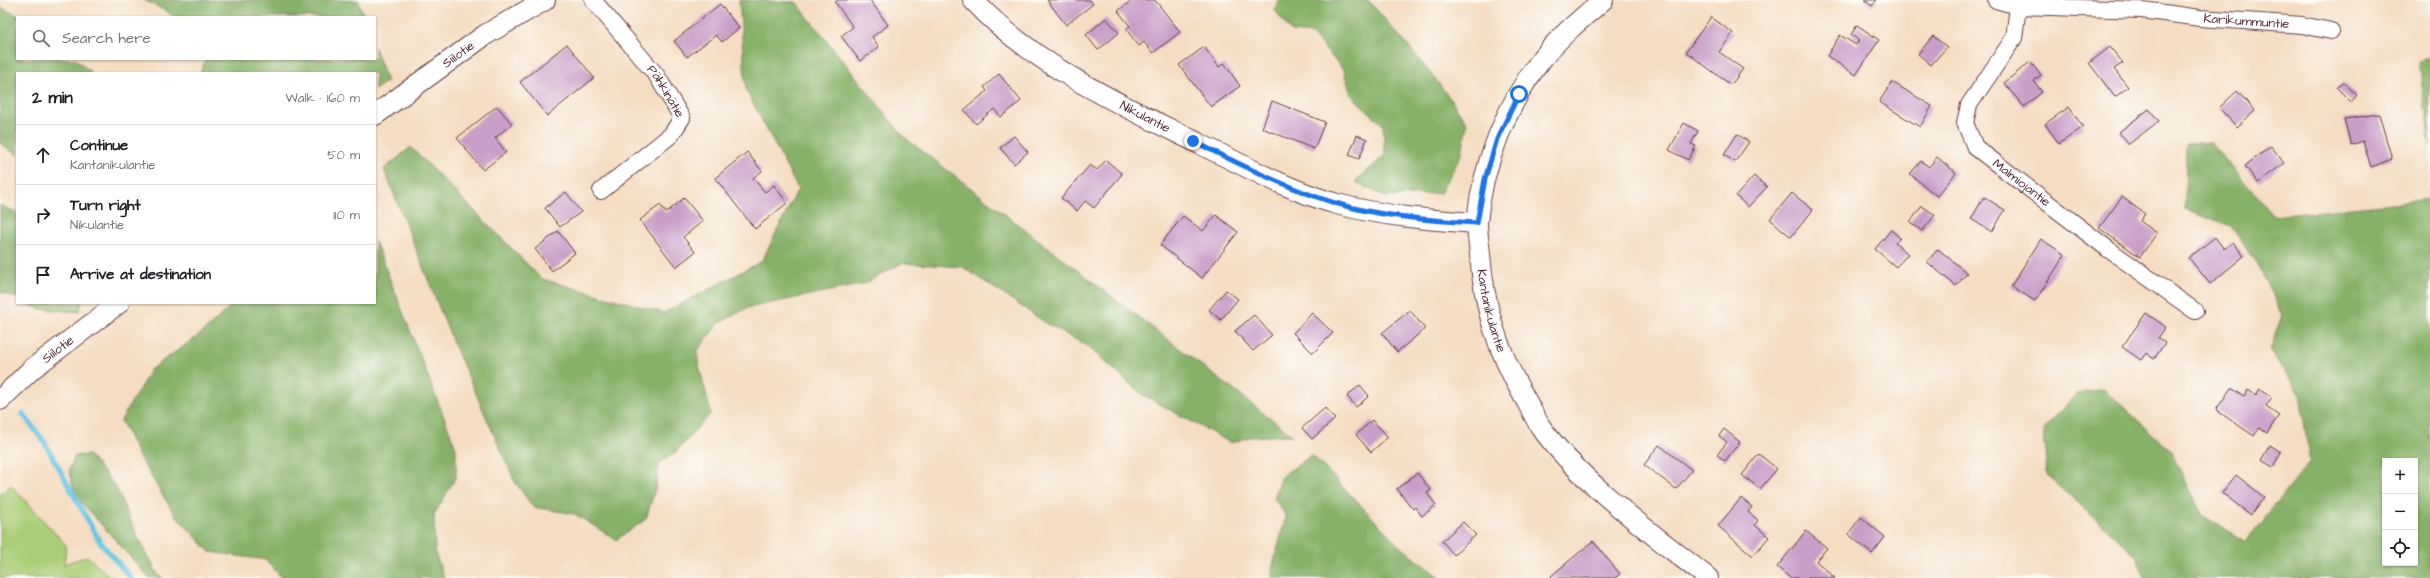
<!DOCTYPE html>
<html lang="en">
<head>
<meta charset="utf-8">
<style>
  body { margin:0; font-family:"Architects Daughter",sans-serif; background:#f2f2f2; color:#202124 }
  .controls { position:absolute; right:12px; bottom:12px; display:grid; overflow:hidden; border-radius:0px; box-shadow:0 1px 3px #0004 }
  .controls button { width:36px; height:36px; display:grid; place-items:center; padding:0; border:0; border-bottom:1px solid #e0e0e0; background:#fff; color:#202124; font:20px sans-serif }
  .stop { position:absolute; width:12px; height:12px; margin:-9px; border:3px solid #1a73e8; border-radius:50%; background:#fff }
  .stop.end { background:#1a73e8; border-color:#fff; box-shadow:0 1px 4px #0008 }
  .list { margin:0; padding:0; list-style:none }
  h2 { display:flex; justify-content:space-between; align-items:center; height:52px; margin:0; padding:0 16px; font-size:17px }
  h2 small { font-size:13px; font-weight:400; color:#757577 }
  .list li { display:grid; grid-template-columns:26px 1fr auto; gap:12px; align-items:center; box-sizing:border-box; height:60px; padding:0 16px; border-top:1px solid #e0e0e0 }
  .list b { display:block; font-size:15px; white-space:nowrap }
  .list p { margin:0; font-size:13px; white-space:nowrap; color:#757577 }
  .list em { font-size:13px; font-style:normal; color:#757577 }
  .icon { flex:none; width:22px; height:22px; fill:none; stroke:currentColor; stroke-width:2; stroke-linecap:round; stroke-linejoin:round }
  .map { position:relative; flex:none; width:2430px; height:578px; overflow:hidden }
  .search { position:absolute; background:#fff; box-shadow:0 1px 3px #0004; left:16px; top:16px; width:360px; height:44px; display:flex; align-items:center; gap:10px; box-sizing:border-box; padding:0 14px; border-radius:0px; color:#757577; font-size:15px }
  .panel { position:absolute; background:#fff; box-shadow:0 1px 3px #0004; left:16px; top:72px; width:360px; height:232px; border-radius:0px }
  .map>svg:first-child { display:block }
</style>
</head>
<body>
<div class="map">
<svg width="2430" height="578" viewBox="0 0 2430 578">
  <rect width="100%" height="100%" fill="#fdfcf7"/>
  <filter id="ink" filterUnits="userSpaceOnUse"><feTurbulence type="fractalNoise" baseFrequency=".025" numOctaves="2"/><feDisplacementMap in="SourceGraphic" scale="8" xChannelSelector="R" yChannelSelector="G"/><feConvolveMatrix kernelMatrix="1 2 1 2 8 2 1 2 1" color-interpolation-filters="sRGB"/></filter>
  <filter id="wash" filterUnits="userSpaceOnUse"><feTurbulence type="fractalNoise" baseFrequency=".012" numOctaves="4" result="noise"/><feDisplacementMap in="SourceGraphic" scale="16" xChannelSelector="R" yChannelSelector="G"/><feGaussianBlur stdDeviation="0.9" result="paint"/><feColorMatrix in="noise" values="0 0 0 0 0 0 0 0 0 0 0 0 0 0 0 0 0 1.4 0 .05"/><feComposite in="paint" operator="in"/></filter>
  <g filter="url(#wash)">
    <rect width="100%" height="100%" fill="#f4ddc2"/>
    <!-- green -->
    <polygon fill="#aace77" stroke="#7a7651" points="11,485 66,545 64,564 87,556 111,578 0,578 0,495"/>
    <!-- forest -->
    <g fill="#87b168" stroke="#68684a" fill-rule="evenodd">
      <polygon points="144,0 358,0 364,17 174,17 166,11"/>
      <polygon points="739,0 796,2 903,136 1292,435 1249,437 1231,443 1143,395 1087,346 1046,323 963,267 902,263 864,284 747,308 718,324 698,350 698,362 711,413 674,454 659,463 656,486 646,519 616,540 575,514 533,507 515,482 452,340 384,169 411,147 542,279 664,313 762,261 798,189 746,90"/>
      <path d="M1280,0H1368C1403,40 1438,79 1467,123L1462,154L1440,193L1387,197L1355,182L1385,155L1383,125L1351,95L1344,71L1312,34L1291,32L1274,9Z"/>
      <polygon points="0,7 21,17 17,17 17,59 75,59 92,73 17,73 17,155 0,143"/>
      <polygon points="375,47 387,81 375,90 375,73 200,73 206,59 375,59"/>
      <polygon points="2430,57 2430,146 2419,61"/>
      <path d="M2210,142L2274,216L2430,200V578H2145L2137,556L2047,475L2043,430L2076,394L2104,389L2170,450L2203,516L2246,542L2310,462L2300,394L2269,349L2282,316L2260,269L2231,226L2185,209L2186,144ZM2385,461H2415V563H2385Z"/>
      <polygon points="0,205 17,213 17,298 0,292"/>
      <polygon points="375,241 456,448 456,477 434,515 435,553 444,578 282,578 266,560 210,552 175,515 138,455 121,420 151,369 201,334 234,303 375,303"/>
      <polygon points="26,303 82,303 79,312 39,309"/>
      <polygon points="89,455 116,487 137,536 159,576 163,578 149,578 75,495 69,469 75,456"/>
      <polygon points="1312,455 1400,546 1440,578 1272,578 1272,569 1286,516 1274,498 1282,476"/>
    </g>
    <g fill="none" stroke-linecap="round" stroke-linejoin="round">
      <!-- stream -->
      <polyline stroke="#64c3e2" stroke-width="5.5" points="23,414 45,443 100,542 131,578"/>
    </g>
    <g id="blocks">
      <!-- building -->
      <g fill="#c99ec8">
        <polygon points="838,0 870,0 888,25 872,37 879,47 860,61 841,36 853,27 835,2"/>
        <polygon points="1047,0 1090,0 1093,4 1066,25"/>
        <polygon points="1132,0 1155,0 1180,32 1153,53 1144,42 1139,46 1126,29 1130,26 1118,11"/>
        <polygon points="1865,0 1877,0 1872,6"/>
        <polygon points="720,4 739,28 722,42 716,35 687,57 674,41"/>
        <polygon points="1711,17 1733,33 1719,52 1743,69 1731,85 1686,52"/>
        <polygon points="1106,18 1119,33 1098,50 1086,35"/>
        <polygon points="1857,25 1879,40 1856,75 1827,56 1840,35 1856,45 1859,40 1851,35"/>
        <polygon points="1933,36 1947,47 1931,65 1918,54"/>
        <polygon points="567,44 594,78 547,116 520,82"/>
        <polygon points="1204,47 1219,67 1224,63 1240,86 1211,107 1179,65"/>
        <polygon points="2110,47 2123,63 2114,69 2128,87 2115,97 2089,63"/>
        <polygon points="2030,62 2041,75 2034,81 2042,92 2024,107 2004,83"/>
        <polygon points="999,74 1021,101 1001,117 994,109 976,124 964,110 987,91 984,87"/>
        <polygon points="1892,82 1932,106 1920,127 1879,102"/>
        <polygon points="2343,82 2357,95 2351,102 2337,88"/>
        <polygon points="2237,91 2255,111 2237,127 2219,108"/>
        <polygon points="1272,101 1325,122 1314,149 1262,128"/>
        <polygon points="497,106 512,124 495,138 506,152 483,170 457,138"/>
        <polygon points="2069,107 2083,127 2059,144 2045,124"/>
        <polygon points="2149,109 2159,121 2129,144 2119,132"/>
        <polygon points="2379,114 2392,159 2371,167 2363,141 2351,145 2344,119"/>
        <polygon points="1684,123 1698,131 1691,144 1696,146 1688,160 1669,150"/>
        <polygon points="1737,134 1749,142 1735,162 1724,155"/>
        <polygon points="1357,135 1367,139 1359,159 1349,155"/>
        <polygon points="1014,136 1028,152 1014,164 1000,148"/>
        <polygon points="2271,146 2284,163 2258,183 2245,166"/>
        <polygon points="747,152 762,171 753,178 765,192 774,185 787,203 755,229 715,178"/>
        <polygon points="1937,157 1956,173 1937,196 1910,174 1921,161 1929,167"/>
        <polygon points="1106,160 1122,174 1094,208 1085,201 1077,211 1061,198 1090,165 1097,170"/>
        <polygon points="1754,176 1767,187 1748,207 1736,196"/>
        <polygon points="566,192 581,212 560,227 545,208"/>
        <polygon points="1792,193 1813,210 1791,237 1770,219"/>
        <polygon points="1984,197 2005,210 1992,232 1971,219"/>
        <polygon points="2122,197 2145,214 2140,221 2157,233 2140,257 2099,228"/>
        <polygon points="684,198 703,221 683,237 695,252 676,267 640,220 660,205 666,213"/>
        <polygon points="1922,206 1935,215 1922,231 1910,222"/>
        <polygon points="1216,215 1238,232 1202,278 1160,245 1183,216 1203,231"/>
        <polygon points="1891,230 1900,238 1895,243 1908,254 1896,267 1875,249"/>
        <polygon points="558,231 575,253 552,271 535,249"/>
        <polygon points="2215,237 2224,249 2233,242 2244,256 2210,284 2189,258"/>
        <polygon points="2041,239 2065,255 2035,301 2011,286"/>
        <polygon points="1938,249 1967,273 1956,286 1927,262"/>
        <polygon points="1226,290 1238,299 1221,320 1209,310"/>
        <polygon points="1410,310 1425,329 1397,352 1382,333"/>
        <polygon points="1312,313 1333,333 1313,353 1293,333"/>
        <polygon points="2146,313 2166,327 2158,338 2165,343 2154,359 2146,353 2141,360 2122,347"/>
        <polygon points="1254,315 1272,335 1253,351 1235,331"/>
        <polygon points="1360,385 1369,396 1356,407 1347,396"/>
        <polygon points="2231,388 2244,396 2248,390 2256,395 2260,389 2272,397 2266,406 2279,415 2267,433 2259,428 2254,436 2216,410"/>
        <polygon points="1325,408 1335,419 1312,439 1302,428"/>
        <polygon points="1372,420 1388,437 1371,452 1356,435"/>
        <polygon points="1724,429 1740,442 1725,461 1717,455 1727,442 1719,436"/>
        <polygon points="1659,445 1692,470 1676,489 1644,465"/>
        <polygon points="2270,445 2281,452 2273,467 2261,460"/>
        <polygon points="1759,454 1777,469 1760,489 1742,475"/>
        <polygon points="1417,473 1431,490 1427,493 1436,505 1422,516 1415,507 1413,509 1397,489"/>
        <polygon points="2236,475 2264,497 2251,515 2222,493"/>
        <polygon points="1741,498 1752,507 1748,512 1758,520 1755,525 1769,537 1753,556 1718,526"/>
        <polygon points="1861,517 1885,537 1872,554 1848,534"/>
        <polygon points="1463,522 1476,535 1454,555 1442,541"/>
        <polygon points="1806,531 1827,548 1816,561 1835,578 1790,578 1777,567"/>
        <polygon points="1593,541 1620,574 1615,578 1552,578 1551,576"/>
      </g>
    </g>
  </g>
  <g filter="url(#ink)">
    <use href="#blocks" fill-opacity="0" stroke="#643c42" stroke-width="1"/>
    <g fill="none" stroke-linecap="round" stroke-linejoin="round">
      <!-- minor casing -->
      <g stroke="#643c42" stroke-width="18">
        <g id="minor">
          <path id="s1" d="M593,0L657,76L682,118L671,135L601,191"/>
          <path id="s2" d="M1996,0L2018,6L2142,10L2200,18L2302,25L2331,31"/>
          <path id="s3" d="M2018,6L2014,38L1969,105L1965,123L1975,147L2108,249L2195,311"/>
        </g>
      </g>
      <!-- tertiary casing -->
      <g stroke="#643c42" stroke-width="22">
        <g id="tertiary">
          <path id="s4" d="M973,0C1035,67 1124,106 1204,146C1247,167 1290,191 1337,204C1382,216 1431,220 1477,223"/>
          <path id="s5" d="M1603,0C1582,18 1559,37 1542,59C1507,103 1482,166 1477,222C1477,232 1479,244 1480,254C1484,307 1497,349 1523,395C1529,405 1534,416 1540,426C1580,482 1654,535 1708,578"/>
          <path id="s6" d="M375,115L485,35L545,0"/>
          <path id="s7" d="M0,400L32,369L119,303"/>
        </g>
      </g>
      <!-- minor -->
      <use href="#minor" stroke="#fff" stroke-width="16"/>
      <!-- tertiary -->
      <use href="#tertiary" stroke="#fff" stroke-width="20"/>
    </g>
  </g>
  <g fill="none" stroke-linecap="round" stroke-linejoin="round" filter="url(#ink)">
    <!-- route -->
    <path stroke="#1a73e8" stroke-width="5" d="M1193,141C1240,164 1286,188 1335,203C1377,216 1434,221 1477,223L1485,179L1497,139L1519,94"/>
  </g>
  <g text-anchor="middle" dominant-baseline="central" stroke-width="3" stroke-linejoin="round" paint-order="stroke">
    <!-- street labels -->
    <g font-size="13" fill="#4a1f2b" stroke="#fdfcf7">
      <text stroke="none"><textPath href="#s2" startOffset="252">Karikummuntie</textPath></text>
      <text stroke="none"><textPath href="#s6" startOffset="103">Siilotie</textPath></text>
      <text stroke="none"><textPath href="#s1" startOffset="117">Pähkinätie</textPath></text>
      <text stroke="none"><textPath href="#s4" startOffset="209">Nikulantie</textPath></text>
      <text stroke="none"><textPath href="#s3" startOffset="216">Malmiojantie</textPath></text>
      <text stroke="none"><textPath href="#s5" startOffset="353">Kantanikulantie</textPath></text>
      <text stroke="none"><textPath href="#s7" startOffset="77">Siilotie</textPath></text>
    </g>
  </g>
</svg>
<div class="controls">
<button>+</button>
<button>−</button>
<button><svg class="icon" aria-label="locate" viewBox="0 0 24 24"><circle cx="12" cy="12" r="6"/><path d="M12 2v4M12 18v4M2 12h4M18 12h4"/></svg></button>
</div>
<div class="stop" style="left:1519px;top:94px"></div>
<div class="stop end" style="left:1193px;top:141px"></div>
<div class="search"><svg class="icon" aria-label="search" viewBox="0 0 24 24"><circle cx="10" cy="10" r="6"/><path d="M15 15l6 6"/></svg>Search here</div>
<section class="panel">
<h2>2 min<small>Walk · 160 m</small></h2>
<ul class="list">
<li><svg class="icon" aria-label="ahead" viewBox="0 0 24 24"><path d="M12 20V5M6 11l6-6 6 6"/></svg><div><b>Continue</b><p>Kantanikulantie</p></div><em>50 m</em></li>
<li><svg class="icon" aria-label="right" viewBox="0 0 24 24"><path d="M7 20v-9h11M14 6l5 5-5 5"/></svg><div><b>Turn right</b><p>Nikulantie</p></div><em>110 m</em></li>
<li><svg class="icon" aria-label="arrive" viewBox="0 0 24 24"><path d="M6 21V4h12l-3 4 3 4H6"/></svg><div><b>Arrive at destination</b></div></li>
</ul>
</section>
</div>
</body>
</html>
